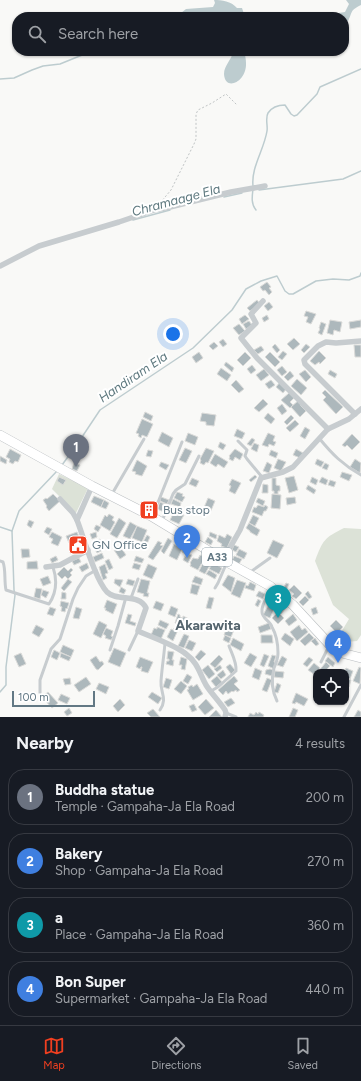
<!DOCTYPE html>
<html lang="en">
<head>
<meta charset="utf-8">
<style>
  body { margin:0; font-family:Figtree,sans-serif; background:#20242c; color:#f1f3f6 }
  .controls { position:absolute; right:12px; bottom:12px; display:grid; overflow:hidden; border-radius:8px; box-shadow:0 1px 3px #0004 }
  .controls button { width:36px; height:36px; display:grid; place-items:center; padding:0; border:0; border-bottom:1px solid #363941; background:#171b24; color:#f1f3f6; font:20px sans-serif }
  .scale { position:absolute; left:12px; bottom:10px; width:83px; box-sizing:border-box; padding-left:4px; border:2px solid #627884; border-top:0; font-size:11px; line-height:14px; white-space:nowrap; color:#627884; -webkit-text-stroke:3px #fff; paint-order:stroke }
  .you { position:absolute; left:173px; top:334px; width:14px; height:14px; margin:-10px; border:3px solid #fff; border-radius:50%; background:#1a73e8; box-shadow:0 0 0 6px #1a73e833 }
  .badge { display:grid; place-items:center; width:26px; height:26px; border-radius:50%; background:#f03f20; color:#fff; font-size:13px; font-weight:700 }
  .pin { position:absolute; translate:-50% -33px; filter:drop-shadow(0 1px 2px #0008) }
  .pin::after { content:''; position:absolute; top:21px; width:14px; height:12px; background:inherit; clip-path:polygon(0 0,100% 0,50% 100%) }
  .list { margin:0; padding:0; list-style:none }
  h2 { display:flex; justify-content:space-between; align-items:center; height:52px; margin:0; padding:0 16px; font-size:17px }
  h2 small { font-size:13px; font-weight:400; color:#9ea1a6 }
  .list li { display:grid; grid-template-columns:26px 1fr auto; gap:12px; align-items:center; box-sizing:border-box; height:56px; margin:0 8px 8px; padding:0 8px; border:1px solid #363941; border-radius:16px }
  .list b { display:block; font-size:15px; white-space:nowrap }
  .list p { margin:0; font-size:13px; white-space:nowrap; color:#9ea1a6 }
  .list em { font-size:13px; font-style:normal; color:#9ea1a6 }
  .icon { flex:none; width:22px; height:22px; fill:none; stroke:currentColor; stroke-width:2; stroke-linecap:round; stroke-linejoin:round }
  .map { position:relative; flex:none; width:361px; height:717px; overflow:hidden }
  .search { position:absolute; background:#171b24; box-shadow:0 1px 3px #0004; left:12px; right:12px; top:12px; height:44px; display:flex; align-items:center; gap:10px; box-sizing:border-box; padding:0 14px; border-radius:16px; color:#9ea1a6; font-size:15px }
  .sheet { height:308px; background:#171b24 }
  nav { display:flex; justify-content:space-around; align-items:center; box-sizing:border-box; height:56px; border-top:1px solid #363941; background:#171b24; font-size:11px; color:#9ea1a6 }
  nav a { display:grid; justify-items:center; gap:2px }
  nav .on { color:#f03f20 }
  .map>svg:first-child { display:block }
</style>
</head>
<body>
<div class="map">
<svg width="361" height="717" viewBox="0 0 361 717">
  <rect width="100%" height="100%" fill="#f9f9f7"/>
  <!-- green -->
  <g fill="#dce2d7">
    <polygon points="59,474 88,488 76,513 52,489"/>
    <path d="M344,528L361,529V635L357,641C350,642 342,642 340,634L349,619L333,605L315,561C323,540 324,538 344,528Z"/>
  </g>
  <!-- water -->
  <g fill="#bdcccf">
    <path d="M214,0C222,0 231,1 237,8H242L245,17H176L186,9L213,7L215,3Z"/>
    <path d="M346,0H361V5C349,11 353,12 348,21L344,22V17H326L332,14L345,12L349,4Z"/>
    <path d="M233,51H244C245,55 246,59 246,63C247,82 225,92 224,74C224,65 232,60 233,51Z"/>
  </g>
  <g fill="none" stroke-linecap="round" stroke-linejoin="round">
    <!-- stream -->
    <g stroke="#bdcccf" stroke-width="1.5">
      <polyline points="0,79 14,78 32,70 43,66 60,64 92,51"/>
      <path d="M253,186C251,167 264,150 267,131C268,126 265,118 268,113C272,107 279,105 285,105L291,114L294,116L297,115L317,94L320,87L361,69"/>
      <path d="M253,189C252,197 251,204 256,210"/>
      <polyline points="259,190 343,179 361,171"/>
      <polyline points="224,197 242,193"/>
      <polyline points="133,220 170,210"/>
      <polyline points="62,465 78,443 100,410 193,348 232,310 246,289 261,281 277,276 285,291 289,294 293,294 316,281 333,279 349,280 360,276 361,273"/>
      <polyline points="0,527 12,531 19,511 57,471"/>
      <polyline points="0,692 6,685 6,667 15,595 14,590 12,531"/>
    </g>
  </g>
  <!-- building -->
  <g fill="#adb8bc" stroke="#dbdbd9">
    <polygon points="267,282 271,287 269,288 272,292 269,295 265,290 263,291 260,287"/>
    <polygon points="257,300 260,304 250,311 247,308"/>
    <polygon points="269,302 273,307 268,311 264,306"/>
    <polygon points="306,311 316,314 311,324 306,322 308,317 304,316"/>
    <polygon points="245,315 249,319 242,324 239,319"/>
    <polygon points="267,315 269,319 264,322 262,318"/>
    <polygon points="330,320 342,322 340,332 334,330 333,335 327,333"/>
    <polygon points="361,320 361,327 350,329 349,322"/>
    <polygon points="249,321 252,325 246,329 243,324"/>
    <polygon points="321,322 326,324 322,335 318,333 320,329 319,328"/>
    <polygon points="239,324 245,331 239,335 233,328"/>
    <polygon points="294,338 300,344 293,350 287,344"/>
    <polygon points="223,339 227,344 223,347 219,342"/>
    <polygon points="214,342 218,346 213,350 209,346"/>
    <polygon points="275,344 280,350 277,353 272,347"/>
    <polygon points="306,344 310,347 304,353 301,350"/>
    <polygon points="354,345 361,345 361,357 355,357"/>
    <polygon points="261,346 264,350 258,354 254,350"/>
    <polygon points="283,351 287,354 282,360 278,357"/>
    <polygon points="319,351 326,358 320,364 319,362 315,365 310,361"/>
    <polygon points="199,352 203,358 196,363 192,357"/>
    <polygon points="245,352 251,358 243,366 237,360"/>
    <polygon points="270,352 280,362 275,367 265,357"/>
    <polygon points="226,362 234,368 232,372 224,365"/>
    <polygon points="252,365 256,370 251,374 247,369"/>
    <polygon points="282,366 287,372 282,376 277,370"/>
    <polygon points="221,368 231,375 227,381 217,374"/>
    <polygon points="264,369 269,375 261,381 256,375"/>
    <polygon points="305,370 311,377 306,382 299,374"/>
    <polygon points="330,370 337,374 335,378 328,374"/>
    <polygon points="290,371 294,376 288,381 284,377"/>
    <polygon points="297,379 307,388 301,395 291,386"/>
    <polygon points="236,380 244,389 239,393 231,385"/>
    <polygon points="271,380 275,385 269,389 265,384"/>
    <polygon points="280,382 287,388 283,393 276,387"/>
    <polygon points="325,390 343,407 336,414 323,400 326,397 322,393"/>
    <polygon points="289,393 294,398 290,402 293,405 290,408 281,400"/>
    <polygon points="263,399 268,404 259,412 254,408"/>
    <polygon points="299,400 301,406 306,411 300,417 291,407"/>
    <polygon points="282,404 287,411 282,415 277,408"/>
    <polygon points="145,412 153,416 151,421 143,417"/>
    <polygon points="202,413 216,415 214,426 206,425 206,422 200,421"/>
    <polygon points="268,413 275,419 271,424 264,418"/>
    <polygon points="291,415 294,418 287,425 284,422"/>
    <polygon points="142,419 153,424 147,437 142,435 141,438 138,436 139,434 136,433"/>
    <polygon points="295,420 299,424 290,432 286,428"/>
    <polygon points="305,427 310,430 305,439 300,436"/>
    <polygon points="237,429 245,433 242,439 234,436"/>
    <polygon points="162,432 173,438 169,447 158,441"/>
    <polygon points="188,433 198,437 195,445 185,441"/>
    <polygon points="268,433 275,436 273,441 276,442 274,446 269,444 268,447 262,445"/>
    <polygon points="352,434 360,442 352,450 347,445 345,447 342,445"/>
    <polygon points="252,438 255,440 251,446 247,444"/>
    <polygon points="220,442 226,445 223,450 218,447"/>
    <polygon points="254,443 259,445 257,452 251,449"/>
    <polygon points="185,448 192,451 186,463 179,460"/>
    <polygon points="206,448 214,451 208,463 206,462 204,465 200,463 201,460 200,459"/>
    <polygon points="10,449 21,455 18,462 15,461 13,464 9,462 10,459 6,457"/>
    <polygon points="235,449 243,454 240,460 235,457 233,461 229,459 230,457 229,456"/>
    <polygon points="296,449 303,453 300,458 293,455"/>
    <polygon points="148,450 153,451 151,457 146,456"/>
    <polygon points="271,450 278,453 276,458 269,455"/>
    <polygon points="215,454 228,462 224,468 218,464 216,467 210,463"/>
    <polygon points="0,456 7,460 6,464 0,461"/>
    <polygon points="278,459 286,462 281,471 274,468"/>
    <polygon points="317,459 324,462 321,467 315,464"/>
    <polygon points="355,459 361,463 360,473 350,467"/>
    <polygon points="137,460 147,466 142,476 135,474 136,472 132,471"/>
    <polygon points="161,462 169,465 166,470 159,466"/>
    <polygon points="267,462 272,465 269,473 263,471"/>
    <polygon points="74,463 80,465 77,471 72,469"/>
    <polygon points="325,463 329,465 327,470 322,468"/>
    <polygon points="342,472 352,475 349,481 340,477"/>
    <polygon points="255,475 257,477 251,482 249,480"/>
    <polygon points="294,476 298,490 289,493 285,478"/>
    <polygon points="59,477 66,480 63,485 57,481"/>
    <polygon points="312,477 318,480 316,485 310,482"/>
    <polygon points="322,477 328,480 326,485 319,482"/>
    <polygon points="192,478 199,481 196,487 189,484"/>
    <polygon points="272,478 276,478 276,485 280,486 280,491 278,491 278,494 274,494 274,491 272,491"/>
    <polygon points="232,479 241,483 235,494 229,491 231,486 229,485"/>
    <polygon points="330,480 336,482 334,487 328,485"/>
    <polygon points="263,484 268,485 268,493 262,493"/>
    <polygon points="308,485 316,490 314,494 306,489"/>
    <polygon points="177,492 183,494 182,496 185,497 182,502 174,498"/>
    <polygon points="53,494 60,501 49,511 46,507 47,506 43,500 46,498 47,499"/>
    <polygon points="272,494 281,495 280,509 271,508"/>
    <polygon points="94,496 104,500 101,507 91,502"/>
    <polygon points="161,497 169,500 167,504 160,501"/>
    <polygon points="295,497 296,503 287,505 286,498"/>
    <polygon points="208,498 215,501 210,513 203,510"/>
    <polygon points="258,498 265,501 263,506 256,502"/>
    <polygon points="173,499 181,503 180,507 171,504"/>
    <polygon points="104,500 109,503 106,509 101,507"/>
    <polygon points="160,502 167,505 164,512 157,509"/>
    <polygon points="258,505 264,507 265,505 268,507 266,511 264,511 262,516 252,512 254,507 256,508"/>
    <polygon points="175,510 184,515 179,524 170,520"/>
    <polygon points="109,514 114,517 112,520 115,522 110,531 100,525 105,515 107,517"/>
    <polygon points="253,515 259,518 255,526 249,523"/>
    <polygon points="119,518 126,523 117,538 110,534"/>
    <polygon points="29,520 34,522 31,528 27,525"/>
    <polygon points="130,522 137,526 130,539 123,536"/>
    <polygon points="249,523 260,530 257,536 250,532 250,531 246,528"/>
    <polygon points="96,525 101,527 98,532 94,529"/>
    <polygon points="137,526 147,530 142,542 132,538"/>
    <polygon points="47,527 52,529 49,535 44,532"/>
    <polygon points="52,532 62,537 58,546 51,543 53,539 49,537"/>
    <polygon points="77,532 80,539 69,543 66,536"/>
    <polygon points="96,532 97,537 92,539 90,534"/>
    <polygon points="210,532 217,535 216,539 209,536"/>
    <polygon points="227,534 232,537 227,548 221,546 222,544 217,541 219,535 225,538"/>
    <polygon points="147,535 150,537 146,546 142,544"/>
    <polygon points="208,537 213,541 211,545 205,542"/>
    <polygon points="168,538 172,541 164,554 161,551"/>
    <polygon points="100,539 105,549 97,553 92,543"/>
    <polygon points="273,540 284,545 277,558 267,553"/>
    <polygon points="158,541 162,543 160,545 163,546 153,560 148,557"/>
    <polygon points="79,543 82,547 74,552 71,547"/>
    <polygon points="174,544 179,547 180,544 184,545 177,560 169,556"/>
    <polygon points="234,545 239,547 236,552 232,550"/>
    <polygon points="120,546 126,555 120,559 114,550"/>
    <polygon points="185,546 191,548 188,555 182,552"/>
    <polygon points="21,549 29,549 30,557 22,558"/>
    <polygon points="239,549 247,553 244,559 236,555"/>
    <polygon points="102,553 104,558 95,562 93,557"/>
    <polygon points="189,554 192,555 188,563 183,560 185,556 187,557"/>
    <polygon points="200,555 205,557 198,570 190,566 191,564 190,563 193,558 198,559"/>
    <polygon points="56,556 58,560 52,563 50,559"/>
    <polygon points="136,556 144,559 142,563 134,561"/>
    <polygon points="234,556 242,559 239,564 232,561"/>
    <polygon points="79,558 81,562 74,565 72,561"/>
    <polygon points="109,559 113,568 109,570 105,561"/>
    <polygon points="37,561 38,569 27,569 27,562"/>
    <polygon points="204,561 210,565 205,574 199,571"/>
    <polygon points="87,563 89,568 82,572 79,567"/>
    <polygon points="134,563 141,565 139,570 132,568"/>
    <polygon points="213,563 222,568 219,574 209,569"/>
    <polygon points="105,564 108,573 105,574 107,578 103,580 99,567"/>
    <polygon points="148,564 157,568 152,579 143,575"/>
    <polygon points="64,567 68,571 71,568 73,570 70,573 72,575 68,579 65,576 62,579 57,574"/>
    <polygon points="209,570 217,575 215,579 206,574"/>
    <polygon points="228,575 235,578 231,592 222,585"/>
    <polygon points="48,576 51,583 43,586 40,579"/>
    <polygon points="195,576 203,579 201,585 192,582"/>
    <polygon points="68,579 72,582 64,591 61,588"/>
    <polygon points="115,579 123,580 120,587 114,583"/>
    <polygon points="128,579 135,581 133,586 126,584"/>
    <polygon points="141,579 150,581 147,593 149,593 148,597 143,596 144,594 137,592"/>
    <polygon points="237,580 246,583 240,598 231,594"/>
    <polygon points="250,582 256,585 254,591 245,588 246,585 248,586"/>
    <polygon points="286,583 289,584 286,591 283,589"/>
    <polygon points="192,584 200,586 197,595 190,593"/>
    <polygon points="294,585 302,593 296,599 292,596 294,594 289,590"/>
    <polygon points="121,587 126,590 124,594 119,592"/>
    <polygon points="36,588 42,589 40,599 34,597"/>
    <polygon points="43,590 49,592 46,598 41,595"/>
    <polygon points="259,591 265,594 263,599 256,596"/>
    <polygon points="308,591 312,597 309,599 305,594"/>
    <polygon points="62,592 66,593 66,599 61,599"/>
    <polygon points="305,596 309,600 303,606 299,602"/>
    <polygon points="209,597 214,598 211,609 206,608"/>
    <polygon points="258,599 261,601 258,607 255,605"/>
    <polygon points="107,600 117,604 113,614 105,610 106,608 104,608"/>
    <polygon points="61,601 69,603 67,609 66,608 65,612 61,611 62,607 60,606"/>
    <polygon points="156,601 164,604 161,611 153,608"/>
    <polygon points="280,603 285,609 281,614 275,608"/>
    <polygon points="269,604 275,607 270,618 263,615"/>
    <polygon points="171,606 178,609 175,617 168,614"/>
    <polygon points="50,607 56,609 53,616 47,614"/>
    <polygon points="76,607 82,609 79,619 73,618"/>
    <polygon points="316,607 318,613 313,615 311,609"/>
    <polygon points="278,612 284,618 278,624 272,618"/>
    <polygon points="128,614 132,615 130,621 136,623 135,626 125,623"/>
    <polygon points="178,614 180,615 180,617 183,618 183,616 189,619 186,627 179,625 179,626 175,623"/>
    <polygon points="293,614 297,620 289,626 285,621"/>
    <polygon points="160,620 169,624 166,629 158,625"/>
    <polygon points="336,620 343,627 337,633 330,626"/>
    <polygon points="99,621 107,625 101,638 93,634"/>
    <polygon points="269,623 271,629 260,633 258,627"/>
    <polygon points="36,625 44,629 39,637 32,633"/>
    <polygon points="299,625 302,630 305,628 308,632 297,641 290,632"/>
    <polygon points="157,627 165,630 161,639 151,635 154,628 157,629"/>
    <polygon points="227,627 234,630 231,637 224,635"/>
    <polygon points="106,628 113,631 111,636 113,637 111,640 105,638 106,636 103,634"/>
    <polygon points="174,628 178,630 173,641 167,637 171,629 173,630"/>
    <polygon points="285,633 294,639 290,646 281,639"/>
    <polygon points="309,633 314,638 305,646 300,641"/>
    <polygon points="184,634 189,636 184,648 178,646"/>
    <polygon points="225,635 231,638 229,643 223,640"/>
    <polygon points="261,635 272,635 273,643 261,643"/>
    <polygon points="233,638 244,644 241,651 230,645"/>
    <polygon points="315,638 319,644 316,646 311,641"/>
    <polygon points="189,640 196,643 192,651 185,648"/>
    <polygon points="63,645 74,650 71,657 60,652"/>
    <polygon points="114,648 126,653 120,667 108,662"/>
    <polygon points="54,650 60,653 57,660 51,657"/>
    <polygon points="201,650 206,654 199,661 195,657"/>
    <polygon points="168,651 174,652 172,660 174,660 173,666 166,664 167,661 169,661 169,659 167,659"/>
    <polygon points="21,653 26,664 19,667 14,656"/>
    <polygon points="61,653 71,657 69,661 60,657"/>
    <polygon points="250,653 257,657 251,667 244,663"/>
    <polygon points="264,654 269,656 264,667 260,665"/>
    <polygon points="219,655 223,659 215,668 210,664"/>
    <polygon points="272,655 276,656 274,662 276,663 274,669 268,666"/>
    <polygon points="96,656 100,662 102,661 104,664 98,670 96,669 90,660"/>
    <polygon points="282,656 287,659 283,667 277,665"/>
    <polygon points="140,657 153,662 148,673 141,671 142,667 141,667 140,669 136,667"/>
    <polygon points="181,657 187,659 185,670 181,669 182,665 179,665"/>
    <polygon points="309,657 313,660 307,667 303,664"/>
    <polygon points="328,657 335,663 333,667 325,661"/>
    <polygon points="326,662 330,666 324,672 318,672"/>
    <polygon points="314,663 320,668 316,672 315,675 308,670"/>
    <polygon points="230,664 235,670 231,674 226,667"/>
    <polygon points="208,665 215,674 209,679 202,670"/>
    <polygon points="220,665 222,668 217,672 214,669"/>
    <polygon points="359,667 361,668 360,684 353,681"/>
    <polygon points="255,668 262,671 259,680 252,677"/>
    <polygon points="346,668 353,671 350,679 346,677 346,672 344,672"/>
    <polygon points="270,669 273,670 272,676 265,674 266,670"/>
    <polygon points="223,670 226,675 221,679 217,675"/>
    <polygon points="275,671 284,672 283,678 274,677"/>
    <polygon points="187,674 192,677 188,684 183,681"/>
    <polygon points="217,676 222,682 216,687 211,681"/>
    <polygon points="234,676 238,681 234,684 240,690 237,692 236,690 233,692 232,691 228,694 226,691 223,695 218,690"/>
    <polygon points="86,677 91,684 79,692 74,685"/>
    <polygon points="70,678 71,684 65,685 63,679"/>
    <polygon points="166,678 172,680 169,689 163,687"/>
    <polygon points="267,678 272,680 267,692 262,690"/>
    <polygon points="346,678 351,680 349,687 346,686"/>
    <polygon points="181,681 187,686 181,694 174,689"/>
    <polygon points="99,683 109,687 106,694 96,689"/>
    <polygon points="277,683 281,685 278,693 274,692"/>
    <polygon points="197,684 203,694 193,700 187,690 189,689 188,687 192,685 193,687"/>
    <polygon points="48,692 58,703 52,708 42,697"/>
    <polygon points="152,692 162,698 158,704 148,697"/>
    <polygon points="296,693 308,699 304,706 296,702 295,704 292,703"/>
    <polygon points="61,694 70,698 67,704 58,700"/>
    <polygon points="231,698 235,703 228,707 224,702"/>
    <polygon points="120,699 125,705 118,712 113,706"/>
    <polygon points="206,699 214,708 205,715 198,707"/>
    <polygon points="194,704 197,710 192,712 189,706"/>
    <polygon points="69,708 72,713 67,716 64,712"/>
    <polygon points="293,708 298,710 295,717 289,717"/>
    <polygon points="153,709 160,717 151,717 147,713"/>
    <polygon points="216,710 222,717 209,717"/>
    <polygon points="358,710 361,712 361,717 354,717"/>
    <polygon points="256,712 258,714 259,712 264,715 263,717 248,717 250,713 254,715"/>
  </g>
  <g fill="none" stroke-linecap="round" stroke-linejoin="round">
    <!-- trunk casing -->
    <g stroke="#bbbfc2" stroke-width="10">
      <polyline id="trunk" points="0,435 92,486 151,516 227,562 270,586 293,605 330,645 342,653 361,658"/>
    </g>
    <!-- path -->
    <polyline stroke="#c0c4c5" stroke-width="1" stroke-dasharray="2 2" stroke-linecap="butt" points="160,203 171,190 194,144 196,139 196,114 198,110 212,103 226,94 237,105"/>
    <!-- service -->
    <g stroke="#c7cccf" stroke-width="3">
      <path d="M319,438C332,454 343,465 361,475"/>
      <polyline points="238,441 247,450 245,456 247,459 262,477"/>
      <polyline points="112,494 144,439"/>
      <polyline points="153,515 182,442"/>
      <polyline points="162,521 173,494 176,490 185,484 199,456"/>
      <path d="M0,561L3,562C6,570 4,581 6,590L49,604C57,592 57,579 53,567"/>
      <polyline points="249,573 270,558"/>
      <polyline points="215,588 218,583 227,562"/>
      <path d="M271,590C268,596 261,604 262,612C262,618 270,621 272,627C276,634 278,645 278,653C278,659 276,663 274,668C271,680 272,691 277,701"/>
      <polyline points="131,598 138,579"/>
      <polyline points="110,650 118,626 126,597"/>
      <polyline points="129,650 138,631"/>
      <polyline points="321,662 329,646"/>
      <path d="M211,691L218,687L236,671C237,663 232,654 229,646"/>
      <polyline points="40,693 40,680 51,649 60,639 73,599 78,588 86,576 96,570"/>
      <path d="M160,710C168,698 160,693 161,681C162,668 164,655 165,643"/>
      <polyline points="226,713 236,717"/>
      <polyline points="344,717 361,685"/>
    </g>
    <!-- minor -->
    <g stroke="#c7cccf" stroke-width="5.5">
      <polyline points="0,266 39,246 119,222 154,210 170,207 231,192 265,186"/>
      <polyline points="263,301 251,314 256,323 241,338 257,358 328,429"/>
      <polyline points="355,414 305,364 304,360 318,346 326,342 336,343 361,341"/>
      <path d="M92,486L77,520C84,538 95,579 107,592C117,602 139,593 146,608L138,631C151,637 175,645 186,654C198,663 199,672 206,685C211,693 219,701 225,710L226,713L225,717"/>
      <polyline points="60,499 73,513 77,520"/>
      <polyline points="223,560 240,530 261,478 283,472 293,467 328,429 349,419 361,409"/>
      <polyline points="46,567 60,565 88,550"/>
    </g>
    <!-- trunk -->
    <use href="#trunk" stroke="#fff" stroke-width="9"/>
  </g>
  <!-- icons -->
  <defs>
    <g id="building-square" transform="scale(1)"><rect x="-9" y="-9" width="18" height="18" rx="4" fill="#f03f20" stroke="#fff"/><path d="M-4-6H4V6H1V3H-1V6H-4ZM-2.5-4.3h1.7v1.8h-1.7ZM.8-4.3h1.7v1.8H.8ZM-2.5-1h1.7V.8h-1.7ZM.8-1h1.7V.8H.8Z" fill="#fff"/></g>
    <g id="civic-square" transform="scale(1)"><rect x="-9" y="-9" width="18" height="18" rx="4" fill="#f03f20" stroke="#fff"/><path d="M-.6-6.5H3V-4.5H.6V-3L4-1V1h2V6H-6V1h2V-1L-.6-3ZM-1.2 2.5V6h2.4V2.5Z" fill="#fff"/></g>
  </defs>
  <g fill-rule="evenodd">
    <use href="#building-square" x="149" y="510"/>
    <use href="#civic-square" x="78" y="545"/>
  </g>
  <g text-anchor="middle" dominant-baseline="central" stroke-width="4" stroke-linejoin="round" paint-order="stroke">
    <!-- shield labels -->
    <rect fill="#fff" stroke="#91a0a9" stroke-width="1" x="202" y="548" width="30" height="18" rx="3"/>
    <g font-size="11" font-weight="bold" fill="#627884">
      <text x="217" y="557">A33</text>
    </g>
    <!-- poi labels -->
    <g font-size="12" fill="#627884" stroke="#fff" text-anchor="start">
      <text x="163" y="510">Bus stop</text>
      <text x="92" y="545">GN Office</text>
    </g>
    <!-- water labels -->
    <g font-size="13" font-style="italic" fill="#5d787e" stroke="#fff">
      <text transform="translate(176 200) rotate(-15)">Chramaage Ela</text>
      <text transform="translate(133 377) rotate(-34)">Handiram Ela</text>
    </g>
    <!-- quarter labels -->
    <g font-size="14" font-weight="bold" fill="#55656e" stroke="#fff">
      <text x="208" y="625">Akarawita</text>
    </g>
  </g>
</svg>
<div class="controls">
<button><svg class="icon" aria-label="locate" viewBox="0 0 24 24"><circle cx="12" cy="12" r="6"/><path d="M12 2v4M12 18v4M2 12h4M18 12h4"/></svg></button>
</div>
<div class="scale">100 m</div>
<div class="you"></div>
<div class="pin badge" style="left:76px;top:467px;background:#6b7280">1</div>
<div class="pin badge" style="left:187px;top:558px;background:#3f7fe0">2</div>
<div class="pin badge" style="left:278px;top:618px;background:#0f9aa8">3</div>
<div class="pin badge" style="left:338px;top:663px;background:#3f7fe0">4</div>
<div class="search"><svg class="icon" aria-label="search" viewBox="0 0 24 24"><circle cx="10" cy="10" r="6"/><path d="M15 15l6 6"/></svg>Search here</div>
</div>
<section class="sheet">
<h2>Nearby<small>4 results</small></h2>
<ul class="list">
<li><span class="badge" style="background:#6b7280">1</span><div><b>Buddha statue</b><p>Temple · Gampaha-Ja Ela Road</p></div><em>200 m</em></li>
<li><span class="badge" style="background:#3f7fe0">2</span><div><b>Bakery</b><p>Shop · Gampaha-Ja Ela Road</p></div><em>270 m</em></li>
<li><span class="badge" style="background:#0f9aa8">3</span><div><b>a</b><p>Place · Gampaha-Ja Ela Road</p></div><em>360 m</em></li>
<li><span class="badge" style="background:#3f7fe0">4</span><div><b>Bon Super</b><p>Supermarket · Gampaha-Ja Ela Road</p></div><em>440 m</em></li>
</ul>
</section>
<nav>
<a class="on"><svg class="icon" aria-label="map" viewBox="0 0 24 24"><path d="M3 6l6-2 6 2 6-2v14l-6 2-6-2-6 2zM9 4v14M15 6v14"/></svg>Map</a>
<a><svg class="icon" aria-label="directions" viewBox="0 0 24 24"><path d="M12 3l9 9-9 9-9-9zM9 14v-3h6M13 9l2 2-2 2"/></svg>Directions</a>
<a><svg class="icon" aria-label="saved" viewBox="0 0 24 24"><path d="M7 4h10v16l-5-4-5 4z"/></svg>Saved</a>
</nav>
</body>
</html>
